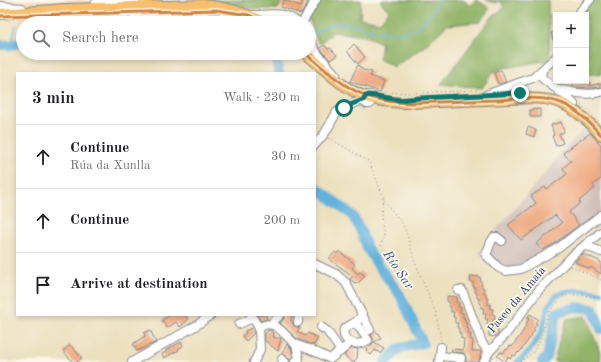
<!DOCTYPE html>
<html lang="en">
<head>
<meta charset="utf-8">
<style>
  body { margin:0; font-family:"Old Standard TT",serif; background:#f2f2f2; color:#202124 }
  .controls { position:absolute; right:12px; top:12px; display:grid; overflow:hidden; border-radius:0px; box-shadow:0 2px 6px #0003 }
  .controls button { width:36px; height:36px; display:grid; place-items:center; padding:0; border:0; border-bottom:1px solid #e0e0e0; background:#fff; color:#202124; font:20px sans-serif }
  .stop { position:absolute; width:12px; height:12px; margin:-9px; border:3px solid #0f766e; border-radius:50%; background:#fff }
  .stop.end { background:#0f766e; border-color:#fff; box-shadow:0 1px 4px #0008 }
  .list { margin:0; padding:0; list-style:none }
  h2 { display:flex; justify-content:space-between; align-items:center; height:52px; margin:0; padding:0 16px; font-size:17px }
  h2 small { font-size:13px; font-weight:400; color:#757577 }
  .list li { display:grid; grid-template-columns:26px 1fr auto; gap:12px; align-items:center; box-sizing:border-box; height:64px; padding:0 16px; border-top:1px solid #e0e0e0 }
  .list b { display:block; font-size:15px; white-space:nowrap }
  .list p { margin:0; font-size:13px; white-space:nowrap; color:#757577 }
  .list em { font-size:13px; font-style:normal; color:#757577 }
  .icon { flex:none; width:22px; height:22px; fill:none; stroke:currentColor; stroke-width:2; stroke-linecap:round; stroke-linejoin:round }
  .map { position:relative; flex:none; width:601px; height:362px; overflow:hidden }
  .search { position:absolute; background:#fff; box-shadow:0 2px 6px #0003; left:16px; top:16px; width:300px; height:44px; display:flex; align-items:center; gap:10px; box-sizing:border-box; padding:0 14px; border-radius:22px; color:#757577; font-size:15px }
  .panel { position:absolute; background:#fff; box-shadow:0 2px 6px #0003; left:16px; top:72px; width:300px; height:244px; border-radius:0px }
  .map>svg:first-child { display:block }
</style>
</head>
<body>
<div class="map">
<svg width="601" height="362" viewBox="0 0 601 362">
  <rect width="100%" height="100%" fill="#fbf7ec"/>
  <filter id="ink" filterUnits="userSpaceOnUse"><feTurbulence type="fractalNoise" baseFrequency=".025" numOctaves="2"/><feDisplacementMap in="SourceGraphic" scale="8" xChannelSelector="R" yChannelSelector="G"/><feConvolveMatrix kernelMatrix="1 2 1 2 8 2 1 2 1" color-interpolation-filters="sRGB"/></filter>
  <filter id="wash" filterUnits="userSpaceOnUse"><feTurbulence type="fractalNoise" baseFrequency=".012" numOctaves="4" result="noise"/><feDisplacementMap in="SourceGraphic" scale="16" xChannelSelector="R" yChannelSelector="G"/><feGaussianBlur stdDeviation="0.9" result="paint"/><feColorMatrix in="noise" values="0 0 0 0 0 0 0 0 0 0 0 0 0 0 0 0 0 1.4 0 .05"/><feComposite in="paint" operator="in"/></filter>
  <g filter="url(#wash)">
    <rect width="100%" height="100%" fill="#ece0be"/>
    <!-- built -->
    <polygon fill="#f2d4be" points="27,0 94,0 86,2 27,3"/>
    <!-- industrial -->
    <polygon fill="#cfc0ba" points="588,125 601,143 601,224 594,230 593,229 590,230 538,262 497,270 479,253 490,237 548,170 558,155"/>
    <!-- forest -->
    <g fill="#91b468" stroke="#567263">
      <polygon points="201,0 283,0 278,9 253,9 221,2"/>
      <polygon points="321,0 361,0 360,18 380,22 389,11 381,2 380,0 464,0 469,6 476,0 490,8 480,22 447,25 426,45 394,67 379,59 382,43 365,36 333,32 319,44 309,19"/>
      <polygon points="486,0 548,0 550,60 504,68 493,72 482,88 441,84 491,18 504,8 501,1 496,3"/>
      <polygon points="583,0 601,0 601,75 586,74 587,26"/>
      <polygon points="586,316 601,355 600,362 554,362 560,338 567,319"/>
    </g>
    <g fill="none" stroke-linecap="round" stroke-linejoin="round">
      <!-- stream -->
      <g stroke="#63b2dd" stroke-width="1.5">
        <path d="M309,35C317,31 326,26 334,24C348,22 361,27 373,30C388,35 408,34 421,25C428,19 434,8 439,0"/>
        <polyline points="11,45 16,25"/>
      </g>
      <!-- canal -->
      <path stroke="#63b2dd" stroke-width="5.5" d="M517,362C528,354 535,345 541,333C547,320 545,300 561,293C571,289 590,291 601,293"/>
      <!-- river -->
      <g stroke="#63b2dd" stroke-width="10">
        <polyline points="0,45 11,45 23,42"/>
        <polyline points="275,53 279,73"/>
        <polyline points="315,186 352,215 361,231 367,248 375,261 400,295 423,343 400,348 385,362"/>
        <polyline points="542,362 547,357 557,312 577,307 593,309 601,329"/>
      </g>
    </g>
    <g id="blocks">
      <!-- building -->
      <g fill="#eea67c">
        <polygon points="284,0 301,6 303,0 308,2 301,14 281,7"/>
        <polygon points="556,32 556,45 555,46 551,33"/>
        <polygon points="354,44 365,57 358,64 347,51"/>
        <polygon points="324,45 328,49 330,48 337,55 330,60 320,48"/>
        <polygon points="358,65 363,70 372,72 370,76 384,81 380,92 350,81"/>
        <polygon points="501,70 506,82 498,84 494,73"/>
        <polygon points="574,81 583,82 584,81 590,82 590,86 601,83 601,87 590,88 577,87 573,86"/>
        <polygon points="540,109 540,117 530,117 530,110"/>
        <polygon points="561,122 564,132 559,134 563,143 556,146 552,136 554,135 551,125"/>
        <polygon points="528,127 536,130 534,137 526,134"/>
        <polygon points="590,133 601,145 601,179 593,185 595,188 579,201 580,203 569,212 579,225 554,244 543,250 536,244 562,223 555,215 521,240 508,225 536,203 531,196 545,187 547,189 567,174 563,168 571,161 563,153"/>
        <polygon points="339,251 355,264 352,268 358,274 360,272 365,276 357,284 356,282 355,283 350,279 353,276 329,259 335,252 337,254"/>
        <polygon points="583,254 591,258 591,257 601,262 601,274 591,267 590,269 575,262"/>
        <polygon points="471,276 480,277 482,287 484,288 484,293 486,293 486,298 488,298 488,304 490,304 490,309 493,309 492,314 495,315 494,320 497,320 496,325 498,326 498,335 496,336 489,336 489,325 487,325 488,319 485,319 486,314 483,314 484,308 481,308 481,303 479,303 479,298 477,298 477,293 475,292 475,287 473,287 473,282 470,282"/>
        <polygon points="447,296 457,297 456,302 459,302 458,307 461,307 460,312 463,313 463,318 465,318 465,323 467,323 466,328 469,329 468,334 471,334 470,339 473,340 472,351 481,351 479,362 466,362 466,357 464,353 451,352 452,349 463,350 464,339 461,338 461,333 459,333 459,328 457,328 458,323 455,323 455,317 453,317 454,312 451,312 451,307 449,307 449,302 447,301"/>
        <polygon points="530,314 538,319 535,323 537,324 533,329 535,330 531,335 532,335 519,353 518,352 515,356 513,355 510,359 508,357 505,362 497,356 501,352 503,353 506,349 507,350 510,346 512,347 524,330 523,329 527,325 526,324 529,319 527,318"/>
        <polygon points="170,315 185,315 188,320 180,327 176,322 167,328 162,320"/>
        <polygon points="257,315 266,315 267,319 261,321"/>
        <polygon points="285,315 293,315 291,320 294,326 300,328 297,331 305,336 308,333 318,338 314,345 297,339 280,323 284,319"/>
        <polygon points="252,328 254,333 246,341 242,336 246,333 245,331"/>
        <polygon points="150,330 156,342 137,351 133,344 145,336 144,333"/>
        <polygon points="268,330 272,331 274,338 281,338 278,351 265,341 265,334"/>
        <polygon points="376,331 381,338 374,342 384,348 380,353 375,350 371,355 366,350 373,343 373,339 371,335"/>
        <polygon points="181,342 183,346 178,349 179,350 164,358 162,354 166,352 166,350"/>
        <polygon points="287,344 291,348 293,357 290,360 286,355 282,354"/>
        <polygon points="70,345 82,358 77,362 73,362 63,351"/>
        <polygon points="352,348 358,349 357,358 354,362 352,362 344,355"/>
      </g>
    </g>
  </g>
  <g filter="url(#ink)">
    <use href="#blocks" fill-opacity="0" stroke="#84888e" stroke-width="1"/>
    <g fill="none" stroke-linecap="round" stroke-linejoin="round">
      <!-- minor casing -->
      <g stroke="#84888e" stroke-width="10">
        <g id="minor">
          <polyline points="99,0 97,8 100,11"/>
          <path d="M96,3C104,0 130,3 142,0"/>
          <polyline points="0,6 22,8"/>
          <polyline points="189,10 205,10"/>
          <polyline points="189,12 200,17 228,18 233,12"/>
          <polyline points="110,13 144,15 176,11"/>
          <path d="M250,15C271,16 279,9 299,23"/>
          <polyline points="577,15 590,0"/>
          <polyline points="302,23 316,0"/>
          <polyline points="309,39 317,53 336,75"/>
          <polyline points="542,71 541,75 543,79 566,96 574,104"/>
          <path d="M559,91C566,88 572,93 578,93C586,94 594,94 601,92"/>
          <path d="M367,95C370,96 371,97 372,100L370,104H367L364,102L366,96C367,95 369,95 370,95"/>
          <polyline points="486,95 521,82 533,78 556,57"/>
          <polyline points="315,145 325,133 337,112 352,104 364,100"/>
          <polyline points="502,241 497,237 494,237 491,242 486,255 499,268 506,271 521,269 557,249 601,215"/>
          <polyline points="585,245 601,252"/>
          <polyline points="315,264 336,274 346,283 370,330"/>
          <polyline points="458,290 462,290 482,343 489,352 506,334 538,291 574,254 601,232"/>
          <polyline points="251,315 259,328 260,350 254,362"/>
          <polyline points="298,322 299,315"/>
          <path d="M355,322L368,340C359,347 341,343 344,329C350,324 360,322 362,314"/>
          <polyline points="239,324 253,318"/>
          <polyline points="271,324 280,315"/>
          <polyline points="321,327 327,331 341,351"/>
          <path d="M259,328C274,316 285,336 295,344C300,347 308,348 313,351C319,353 324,356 330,359L347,346"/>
          <polyline points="440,356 461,358 460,362"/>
          <polyline points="282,359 285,362"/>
          <polyline points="132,362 197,325 211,315"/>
          <polyline points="295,362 299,359 296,344"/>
          <polyline points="439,362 441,347"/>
          <polyline points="484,362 489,352"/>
        </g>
      </g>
      <!-- major casing -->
      <g stroke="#84888e" stroke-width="12">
        <g id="major">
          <path d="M0,14L64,9L204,5C225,7 246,12 264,23"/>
          <path d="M305,53C325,69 342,89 367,97C390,105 415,103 439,102C463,101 486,100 509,99C526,98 544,97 561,103C576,110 590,122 601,135"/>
        </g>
      </g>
      <!-- path -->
      <g stroke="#84888e" stroke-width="1" stroke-dasharray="1 3" stroke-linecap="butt">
        <polyline points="361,86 367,88"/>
        <polyline points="376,91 382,92 412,93 480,90"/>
        <polyline points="581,104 599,121"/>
        <polyline points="329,138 368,161 370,164 386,203 402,223 407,234 414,260 436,313 441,340"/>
        <polyline points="383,198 381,215 384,236 381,244 382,248 387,254 406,287"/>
        <polyline points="571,266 601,280"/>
        <polyline points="493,357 499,362"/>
        <polyline points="520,362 533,352 539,342 550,311 562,297 570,294 601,297"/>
      </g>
      <!-- minor -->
      <use href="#minor" stroke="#fff" stroke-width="8"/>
      <!-- major -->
      <use href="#major" stroke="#f8bf6c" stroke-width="10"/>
      <!-- bus-1 casing -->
      <g stroke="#fbf7ec" stroke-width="6">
        <g id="bus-1">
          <polyline points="0,16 216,10 249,15 264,23"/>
          <path d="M305,53C344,85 358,102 412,103C440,102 469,101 497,100C518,99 541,95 561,103C577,109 590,123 601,135"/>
        </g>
      </g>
      <!-- bus-1 -->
      <use href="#bus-1" stroke="#ce833e" stroke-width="3"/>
    </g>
  </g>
  <g fill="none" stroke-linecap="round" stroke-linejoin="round" filter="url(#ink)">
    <!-- route -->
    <polyline stroke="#0f766e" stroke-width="5" points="344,108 352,104 363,100 366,96 369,95 400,100 420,98 520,93"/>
  </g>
  <g text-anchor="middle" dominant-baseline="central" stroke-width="3.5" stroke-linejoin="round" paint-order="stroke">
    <!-- street labels -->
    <g font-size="12" fill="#1b2f5e" stroke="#fbf7ec">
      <text transform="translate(517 300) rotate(-50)">Paseo da Amaía</text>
    </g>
    <!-- water labels -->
    <g font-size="13" font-style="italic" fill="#315684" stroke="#fbf7ec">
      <text transform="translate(398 270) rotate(56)">Río Sar</text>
    </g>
  </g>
</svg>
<div class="controls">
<button>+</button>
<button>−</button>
</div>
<div class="stop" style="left:344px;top:108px"></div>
<div class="stop end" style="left:520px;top:93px"></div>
<div class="search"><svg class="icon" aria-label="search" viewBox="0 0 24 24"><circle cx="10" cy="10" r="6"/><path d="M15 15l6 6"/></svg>Search here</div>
<section class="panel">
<h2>3 min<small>Walk · 230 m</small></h2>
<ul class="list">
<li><svg class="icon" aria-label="ahead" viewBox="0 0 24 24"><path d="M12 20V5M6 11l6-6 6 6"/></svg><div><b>Continue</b><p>Rúa da Xunlla</p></div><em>30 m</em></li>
<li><svg class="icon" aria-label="ahead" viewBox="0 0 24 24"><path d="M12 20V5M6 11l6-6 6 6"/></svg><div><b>Continue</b></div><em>200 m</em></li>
<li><svg class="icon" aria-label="arrive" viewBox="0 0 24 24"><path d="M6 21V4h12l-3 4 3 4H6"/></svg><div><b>Arrive at destination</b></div></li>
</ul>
</section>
</div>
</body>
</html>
